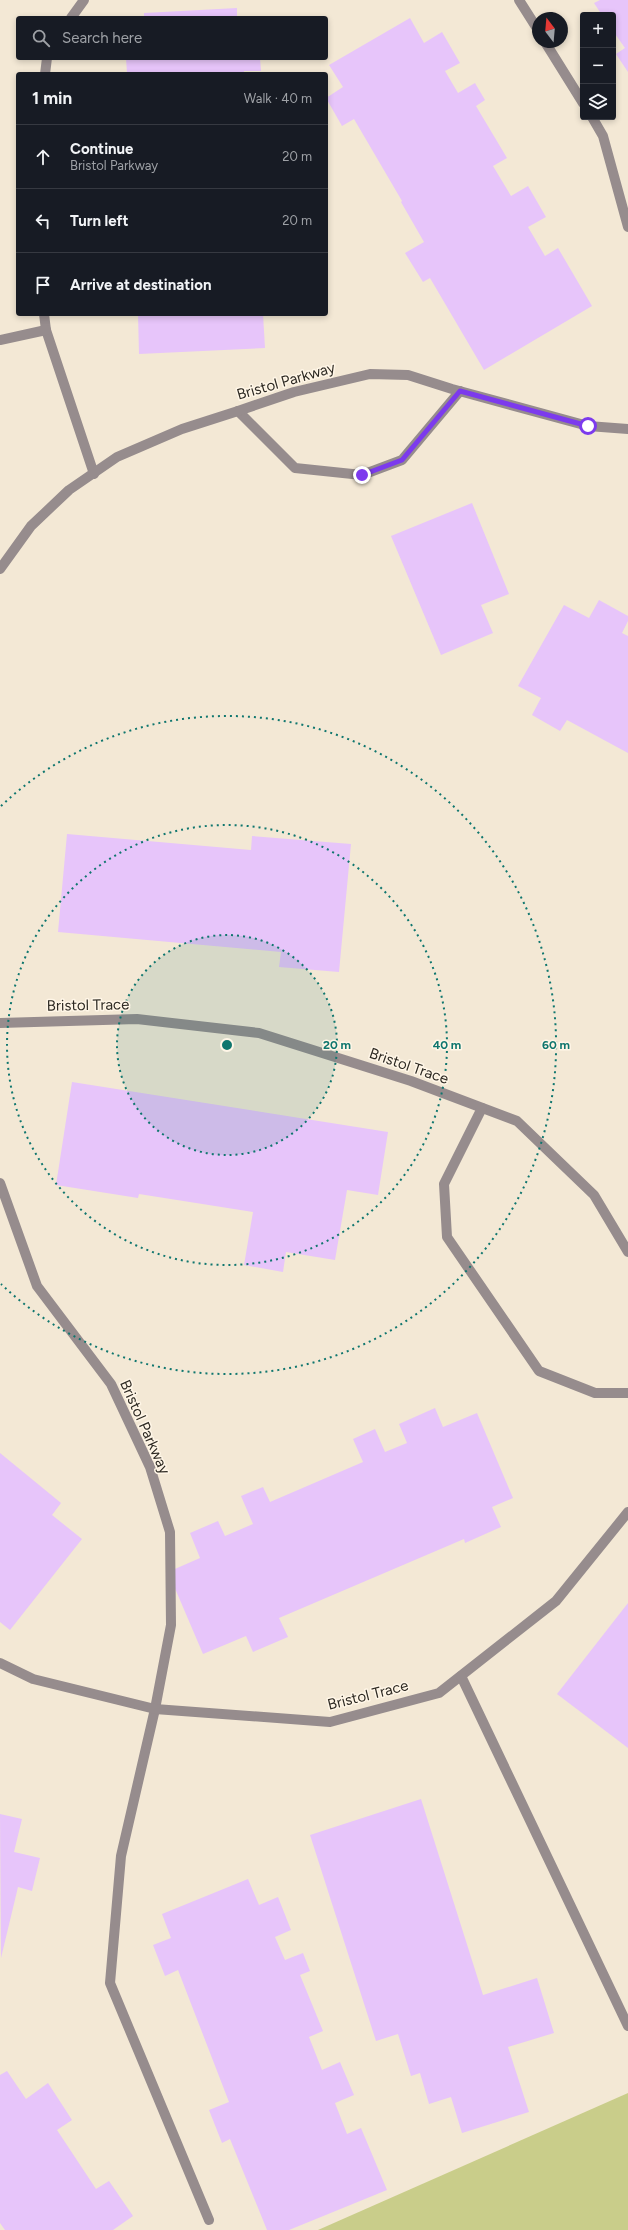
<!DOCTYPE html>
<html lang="en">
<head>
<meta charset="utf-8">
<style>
  body { margin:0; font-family:Figtree,sans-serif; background:#242831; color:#f1f3f6 }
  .controls { position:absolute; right:12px; top:12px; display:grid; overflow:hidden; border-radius:4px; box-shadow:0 2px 6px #0003 }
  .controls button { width:36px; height:36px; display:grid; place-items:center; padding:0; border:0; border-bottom:1px solid #363941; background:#171b24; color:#f1f3f6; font:20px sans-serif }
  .compass { position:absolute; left:532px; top:12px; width:36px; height:36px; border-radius:50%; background:#171b24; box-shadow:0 2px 6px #0003; rotate:344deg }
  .stop { position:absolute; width:12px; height:12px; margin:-9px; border:3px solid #7c3aed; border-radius:50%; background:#fff }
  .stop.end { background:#7c3aed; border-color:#fff; box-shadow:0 1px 4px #0008 }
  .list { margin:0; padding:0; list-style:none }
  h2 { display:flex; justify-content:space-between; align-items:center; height:52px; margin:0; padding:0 16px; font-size:17px }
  h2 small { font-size:13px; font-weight:400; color:#9ea1a6 }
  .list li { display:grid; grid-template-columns:26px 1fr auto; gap:12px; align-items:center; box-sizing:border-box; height:64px; padding:0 16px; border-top:1px solid #363941 }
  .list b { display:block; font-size:15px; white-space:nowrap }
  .list p { margin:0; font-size:13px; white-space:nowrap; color:#9ea1a6 }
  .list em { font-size:13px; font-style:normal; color:#9ea1a6 }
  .icon { flex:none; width:22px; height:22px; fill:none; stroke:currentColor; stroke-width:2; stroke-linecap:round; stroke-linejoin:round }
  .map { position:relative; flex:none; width:628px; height:2230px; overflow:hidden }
  .search { position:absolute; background:#171b24; box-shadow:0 2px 6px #0003; left:16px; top:16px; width:312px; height:44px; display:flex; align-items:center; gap:10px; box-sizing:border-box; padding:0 14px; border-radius:4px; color:#9ea1a6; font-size:15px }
  .panel { position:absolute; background:#171b24; box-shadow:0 2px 6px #0003; left:16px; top:72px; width:312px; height:244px; border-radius:4px }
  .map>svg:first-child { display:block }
</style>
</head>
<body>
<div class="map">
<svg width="628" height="2230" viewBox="0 0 628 2230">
  <rect width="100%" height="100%" fill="#f3e8d5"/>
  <!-- green -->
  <polygon fill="#c9cd8a" points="628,2093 628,2230 318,2230"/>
  <!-- building -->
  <g fill="#e7c5fa">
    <polygon points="600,0 628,0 628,72 616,54 625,48 613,31 613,15 602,15 594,3"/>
    <polygon points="237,8 237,18 144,18 144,13"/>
    <polygon points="410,18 424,43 442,32 460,63 445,71 458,93 475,83 485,100 476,106 507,158 493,166 511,196 528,186 546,217 528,227 545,256 558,248 592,306 484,370 430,278 423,282 405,253 424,242 401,202 402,201 354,119 342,126 326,98 343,87 329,65"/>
    <polygon points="126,58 260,58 261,71 244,71 244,74 127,73"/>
    <polygon points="138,314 263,314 265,348 139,354"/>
    <polygon points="472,503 509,594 481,605 493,633 441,655 391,536"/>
    <polygon points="599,600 628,616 628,621 622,633 628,636 628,753 567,720 560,731 532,715 541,698 518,686 564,605 589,618"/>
    <polygon points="67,834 251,850 252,836 351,844 339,972 279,967 281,952 58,932"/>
    <polygon points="72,1082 388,1132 378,1195 347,1190 335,1260 286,1252 283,1272 244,1265 253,1212 139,1194 138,1198 56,1185"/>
    <polygon points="435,1408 443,1427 477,1413 513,1498 492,1507 501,1527 465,1543 464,1539 279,1618 288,1637 253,1652 246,1636 203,1654 168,1572 200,1558 190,1533 218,1521 225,1536 253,1524 241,1496 263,1487 270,1502 363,1462 353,1439 375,1429 385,1452 407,1443 399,1424"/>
    <polygon points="0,1453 61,1503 52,1515 82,1539 10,1630 0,1622"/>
    <polygon points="628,1603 628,1748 557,1694"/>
    <polygon points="421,1799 483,1995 537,1978 554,2033 508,2047 529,2112 462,2133 451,2097 429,2104 420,2073 411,2076 398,2034 376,2041 310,1835"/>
    <polygon points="0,1814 22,1819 14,1852 40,1858 32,1891 18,1887 1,1958"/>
    <polygon points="248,1879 259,1905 278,1897 291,1930 275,1937 285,1960 303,1953 310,1971 300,1975 323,2031 309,2037 322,2070 340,2062 354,2095 335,2103 347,2134 361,2128 387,2190 289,2230 267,2230 230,2139 222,2143 209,2110 229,2102 178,1970 165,1976 153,1945 171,1938 162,1914"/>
    <polygon points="7,2071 26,2099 48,2083 72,2120 57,2130 96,2189 109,2181 133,2216 113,2230 5,2230 0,2223 0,2075"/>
  </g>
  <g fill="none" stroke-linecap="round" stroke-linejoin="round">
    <!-- minor -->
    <g stroke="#968c8d" stroke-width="10">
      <polyline points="519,0 538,30"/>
      <polyline points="71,18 84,0"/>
      <polyline points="545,42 583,103"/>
      <polyline points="45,74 47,58"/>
      <polyline points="592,117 603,136 628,227"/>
      <polyline points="44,314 46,330 94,474"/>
      <polyline points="0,340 46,330"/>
      <polyline points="238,411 295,468 362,475 402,460 460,391"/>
      <polyline points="0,569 31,526 69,490 117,457 182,429 238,411 294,392 370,374 408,375 452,389 588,426 628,429"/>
      <polyline points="0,1023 137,1019 259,1033 411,1081 517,1121 594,1195 628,1252"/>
      <polyline points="482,1108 444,1184 447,1237 539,1371 595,1393 628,1393"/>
      <polyline points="0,1183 37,1286 111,1384 150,1467 170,1532 171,1625 155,1709 121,1856 110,1983 209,2220"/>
      <polyline points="0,1663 33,1679 155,1709 330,1722 439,1693 556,1601 628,1512"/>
      <polyline points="461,1676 628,2026"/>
    </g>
  </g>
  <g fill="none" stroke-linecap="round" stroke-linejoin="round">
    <!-- route -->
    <polyline stroke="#7c3aed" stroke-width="5" points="362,475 402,460 460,391 588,426"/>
  </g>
  <!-- distance rings -->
  <circle cx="227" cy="1045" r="110" fill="#0f766e" fill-opacity=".12"/>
  <g fill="none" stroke="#0f766e" stroke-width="2" stroke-dasharray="2 4">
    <circle cx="227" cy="1045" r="110"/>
    <circle cx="227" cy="1045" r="220"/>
    <path d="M1 806A329 329 0 1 1 1 1284"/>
  </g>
  <g text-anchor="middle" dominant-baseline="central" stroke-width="3" stroke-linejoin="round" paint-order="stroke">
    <!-- street labels -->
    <g font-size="15" fill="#2d2922" stroke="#fff6e7">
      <text transform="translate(286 381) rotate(-16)">Bristol Parkway</text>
      <text transform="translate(88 1005) rotate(-1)">Bristol Trace</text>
      <text transform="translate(409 1066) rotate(19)">Bristol Trace</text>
      <text transform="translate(145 1427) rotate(66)">Bristol Parkway</text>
      <text transform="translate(368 1695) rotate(-14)">Bristol Trace</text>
    </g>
  </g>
  <circle cx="227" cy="1045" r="6" fill="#0f766e" stroke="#fff6e7" stroke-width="2"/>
  <g font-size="12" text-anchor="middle" font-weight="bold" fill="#0f766e" stroke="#fff6e7" stroke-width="3" stroke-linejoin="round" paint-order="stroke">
    <text x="337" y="1049">20 m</text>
    <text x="447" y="1049">40 m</text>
    <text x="556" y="1049">60 m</text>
  </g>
</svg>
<div class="controls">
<button>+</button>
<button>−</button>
<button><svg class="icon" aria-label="layers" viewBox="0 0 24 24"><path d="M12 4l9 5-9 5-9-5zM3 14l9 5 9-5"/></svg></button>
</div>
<svg class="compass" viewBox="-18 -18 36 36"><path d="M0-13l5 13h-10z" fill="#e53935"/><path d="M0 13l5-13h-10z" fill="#9ea1a6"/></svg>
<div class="stop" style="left:588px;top:426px"></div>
<div class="stop end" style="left:362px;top:475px"></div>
<div class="search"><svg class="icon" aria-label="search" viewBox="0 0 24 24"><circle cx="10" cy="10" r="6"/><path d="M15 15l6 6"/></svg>Search here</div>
<section class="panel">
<h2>1 min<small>Walk · 40 m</small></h2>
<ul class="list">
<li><svg class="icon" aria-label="ahead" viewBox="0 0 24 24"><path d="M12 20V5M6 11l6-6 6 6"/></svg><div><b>Continue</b><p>Bristol Parkway</p></div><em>20 m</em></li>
<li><svg class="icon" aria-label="left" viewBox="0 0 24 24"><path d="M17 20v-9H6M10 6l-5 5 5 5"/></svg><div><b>Turn left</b></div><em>20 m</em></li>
<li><svg class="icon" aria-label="arrive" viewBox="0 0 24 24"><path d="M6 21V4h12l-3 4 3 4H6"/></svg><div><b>Arrive at destination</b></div></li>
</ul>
</section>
</div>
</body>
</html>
